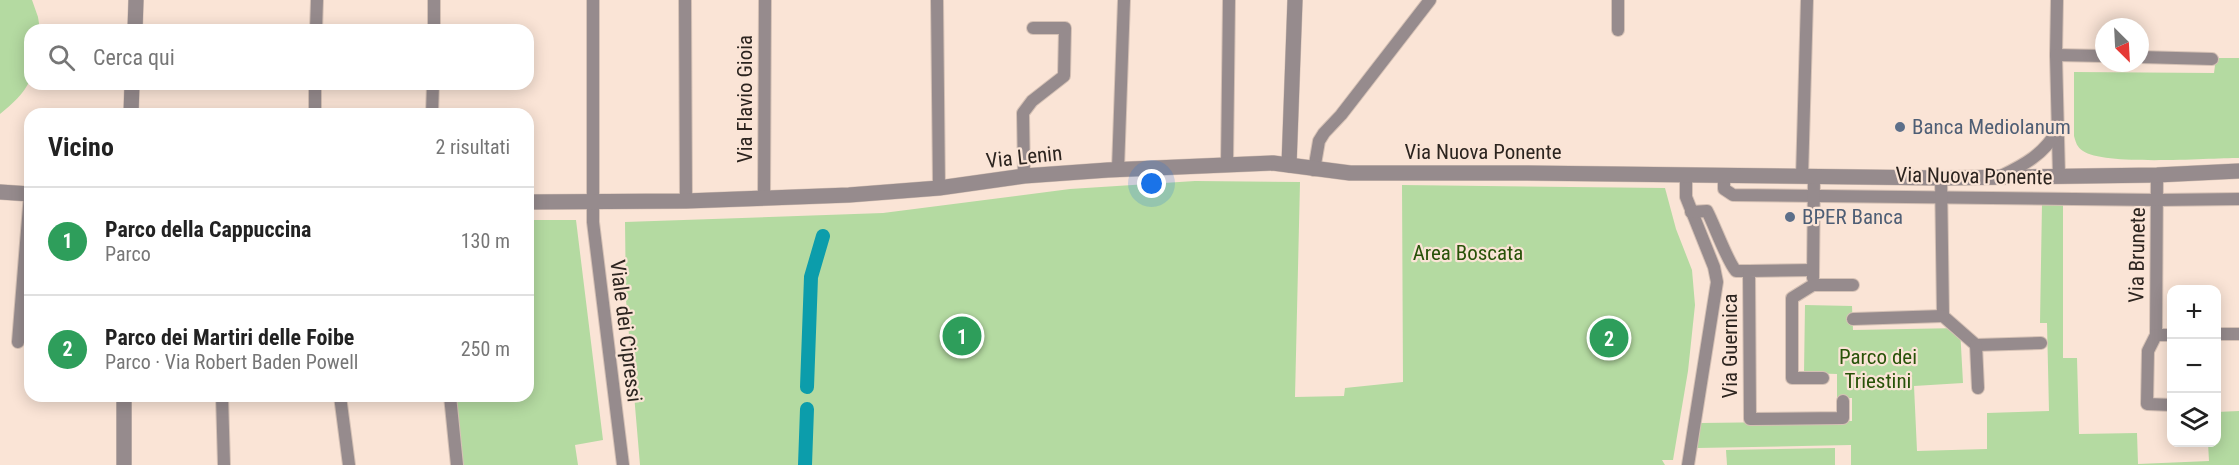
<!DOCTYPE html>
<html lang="it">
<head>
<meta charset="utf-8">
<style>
  body { margin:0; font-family:"Roboto Condensed",sans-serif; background:#f2f2f2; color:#222 }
  .controls { position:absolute; right:18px; bottom:18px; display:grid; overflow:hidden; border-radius:12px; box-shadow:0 3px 15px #0003 }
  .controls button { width:54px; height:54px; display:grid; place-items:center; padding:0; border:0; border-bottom:2px solid #e0e0e0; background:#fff; color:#222; font:30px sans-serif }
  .compass { position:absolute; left:2095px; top:18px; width:54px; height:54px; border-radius:50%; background:#fff; box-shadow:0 3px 15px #0003; rotate:156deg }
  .you { position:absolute; left:1152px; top:184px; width:21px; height:21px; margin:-15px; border:4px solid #fff; border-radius:50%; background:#1a73e8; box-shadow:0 0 0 9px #1a73e833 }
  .badge { display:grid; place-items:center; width:39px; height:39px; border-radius:50%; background:#a62b7f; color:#fff; font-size:20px; font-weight:700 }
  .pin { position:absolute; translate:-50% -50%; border:3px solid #fff; box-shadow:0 2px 6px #0006 }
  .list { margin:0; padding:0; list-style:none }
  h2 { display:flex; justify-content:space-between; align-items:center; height:78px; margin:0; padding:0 24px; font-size:26px }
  h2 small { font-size:20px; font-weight:400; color:#767676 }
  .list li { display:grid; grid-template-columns:39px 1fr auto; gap:18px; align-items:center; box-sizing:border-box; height:108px; padding:0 24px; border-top:2px solid #e0e0e0 }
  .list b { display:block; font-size:22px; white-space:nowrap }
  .list p { margin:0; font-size:20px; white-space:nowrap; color:#767676 }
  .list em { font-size:20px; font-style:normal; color:#767676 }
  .icon { flex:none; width:33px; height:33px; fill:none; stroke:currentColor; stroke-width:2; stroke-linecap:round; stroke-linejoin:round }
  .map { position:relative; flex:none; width:2239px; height:465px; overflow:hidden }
  .search { position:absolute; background:#fff; box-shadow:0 3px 15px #0003; left:24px; top:24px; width:510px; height:66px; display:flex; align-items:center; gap:15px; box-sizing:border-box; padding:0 21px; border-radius:18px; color:#767676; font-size:22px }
  .panel { position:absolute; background:#fff; box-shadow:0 3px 15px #0003; left:24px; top:108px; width:510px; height:294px; border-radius:18px }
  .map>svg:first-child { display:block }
</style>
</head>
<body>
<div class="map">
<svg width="2239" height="465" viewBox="0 0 2239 465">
  <rect width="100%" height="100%" fill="#fae4d6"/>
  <!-- green -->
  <g fill="#b4daa1">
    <path d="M0,0H32L38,17L40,30H30V80C24,94 12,104 0,114Z"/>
    <path d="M2216,58H2239V158C2208,158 2104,166 2083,151C2077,147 2076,143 2074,136V72L2214,73Z"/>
    <polygon points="1195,181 1300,182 1295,397 1344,396 1345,388 1403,382 1402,185 1665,188 1676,229 1692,270 1695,305 1688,371 1673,460 1662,460 1665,465 640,465 626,300 625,222 883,213 1070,189"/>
    <polygon points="2042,203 2063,204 2063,358 2077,358 2079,434 2137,433 2138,464 2209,461 2208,443 2216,442 2217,412 2239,411 2239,465 1851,465 1851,445 1697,448 1701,423 1852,421 1852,398 1837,398 1837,374 1804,373 1805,305 1852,306 1853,330 1960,328 1963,383 1914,386 1917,451 1987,449 1987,413 2049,411 2047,323 2040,323"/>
    <polygon points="528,220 576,220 603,440 575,445 578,465 461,465 454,396 528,396"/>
    <polygon points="1835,448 1835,465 1727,465 1726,450"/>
  </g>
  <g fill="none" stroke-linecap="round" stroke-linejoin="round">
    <!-- canal -->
    <g stroke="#0c9dab" stroke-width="14">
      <polyline points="807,387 811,277 823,236"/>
      <polyline points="805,465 807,409"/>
    </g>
    <!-- minor casing -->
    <g stroke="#d5c1b5" stroke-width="14">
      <g id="minor">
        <polyline points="593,0 593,222 623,465"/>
        <polyline points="685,0 686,201"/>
        <polyline points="937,0 939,188"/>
        <polyline points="1618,0 1618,30"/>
        <polyline points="2057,0 2056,55 2059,176"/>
        <polyline points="316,30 317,0"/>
        <polyline points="434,30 434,0"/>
        <polyline points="2056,55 2104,56"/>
        <polyline points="2140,57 2212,59"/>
        <polyline points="315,114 315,84"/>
        <polyline points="432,114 433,84"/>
        <polyline points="1227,164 1229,0"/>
        <polyline points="1118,169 1124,0"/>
        <polyline points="1314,170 1319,141 1324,133 1341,115 1430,0"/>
        <polyline points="2157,175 2156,335 2172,335"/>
        <polyline points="1024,176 1023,113 1032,101 1064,76 1065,28 1033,28"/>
        <polyline points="1686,176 1686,197 1714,267 1717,282 1688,465"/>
        <polyline points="1724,176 1724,189 1733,195 2157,200 2239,199"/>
        <path d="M2001,176C2024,165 2044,154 2057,131"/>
        <polyline points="1802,177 1807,0"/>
        <polyline points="1941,178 1943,316 1976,345 2041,343"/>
        <polyline points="764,198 765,0"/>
        <path d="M1691,212L1707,211C1714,224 1728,263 1736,271H1749"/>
        <polyline points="1813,270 1749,271 1750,419 1843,418 1843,401"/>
        <polyline points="1813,278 1814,177"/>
        <polyline points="1853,319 1943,316"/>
        <polyline points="2216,334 2239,334"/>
        <polyline points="2156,335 2148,351 2147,404 2172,405"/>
        <polyline points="18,342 30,194"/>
        <polyline points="1976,345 1978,388"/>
        <polyline points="1823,378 1792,378 1792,298 1813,285 1853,285"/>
        <polyline points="222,396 224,465"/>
        <polyline points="340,396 349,465"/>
        <polyline points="450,396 457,465"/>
      </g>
    </g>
    <!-- tertiary casing -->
    <g stroke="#d5c1b5" stroke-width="16">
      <g id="tertiary">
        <polyline points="135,30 136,0"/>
        <polyline points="131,114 132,84"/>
        <polyline points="1289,165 1295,0"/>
        <polyline points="0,192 30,194"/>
        <polyline points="528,202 686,201 849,195 939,188 1024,176 1108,170 1273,163 1350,173 1527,173 1941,178 2157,175 2239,171"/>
        <polyline points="124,465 124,396"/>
      </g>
    </g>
    <!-- minor -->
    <use href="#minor" stroke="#968b8d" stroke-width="12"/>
    <!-- tertiary -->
    <use href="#tertiary" stroke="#968b8d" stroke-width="15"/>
  </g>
  <!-- markers -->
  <g fill="#5c6f8a" stroke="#fae4d6" stroke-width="2">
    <circle cx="1900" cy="127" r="6"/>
    <circle cx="1790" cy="217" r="6"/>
  </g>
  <g text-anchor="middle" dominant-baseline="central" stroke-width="4.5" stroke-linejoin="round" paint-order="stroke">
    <!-- street labels -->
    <g font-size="21" fill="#2c241f" stroke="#fae4d6">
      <text transform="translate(745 99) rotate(-90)">Via Flavio Gioia</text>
      <text x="1483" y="152">Via Nuova Ponente</text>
      <text transform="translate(1024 157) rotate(-6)">Via Lenin</text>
      <text transform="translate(1974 176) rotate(1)">Via Nuova Ponente</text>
      <text transform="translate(2137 255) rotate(-89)">Via Brunete</text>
      <text transform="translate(626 331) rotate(83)">Viale dei Cipressi</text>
      <text transform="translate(1730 346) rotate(-90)">Via Guernica</text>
    </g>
    <!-- service labels -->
    <g font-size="21" fill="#4e5e75" stroke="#fae4d6" text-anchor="start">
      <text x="1912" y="127">Banca Mediolanum</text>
      <text x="1802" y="217">BPER Banca</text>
    </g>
    <!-- park labels -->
    <g font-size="21" fill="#285208" stroke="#fae4d6">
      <text x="1468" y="253">Area Boscata</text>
      <text x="1878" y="357">Parco dei<tspan x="1878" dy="24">Triestini</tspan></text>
    </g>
  </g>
</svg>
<div class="controls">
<button>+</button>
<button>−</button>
<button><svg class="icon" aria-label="layers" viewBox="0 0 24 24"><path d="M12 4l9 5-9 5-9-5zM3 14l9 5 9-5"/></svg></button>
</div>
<svg class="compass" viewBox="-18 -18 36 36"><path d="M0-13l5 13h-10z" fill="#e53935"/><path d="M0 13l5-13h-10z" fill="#767676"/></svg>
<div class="you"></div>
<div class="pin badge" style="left:962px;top:336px;background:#2e9e5b">1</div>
<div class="pin badge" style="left:1609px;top:338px;background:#2e9e5b">2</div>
<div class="search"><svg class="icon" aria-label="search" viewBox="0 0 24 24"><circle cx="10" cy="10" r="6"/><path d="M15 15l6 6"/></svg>Cerca qui</div>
<section class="panel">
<h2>Vicino<small>2 risultati</small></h2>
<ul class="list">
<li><span class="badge" style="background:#2e9e5b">1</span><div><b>Parco della Cappuccina</b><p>Parco</p></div><em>130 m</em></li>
<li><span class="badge" style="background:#2e9e5b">2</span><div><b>Parco dei Martiri delle Foibe</b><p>Parco · Via Robert Baden Powell</p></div><em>250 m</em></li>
</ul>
</section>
</div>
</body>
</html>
